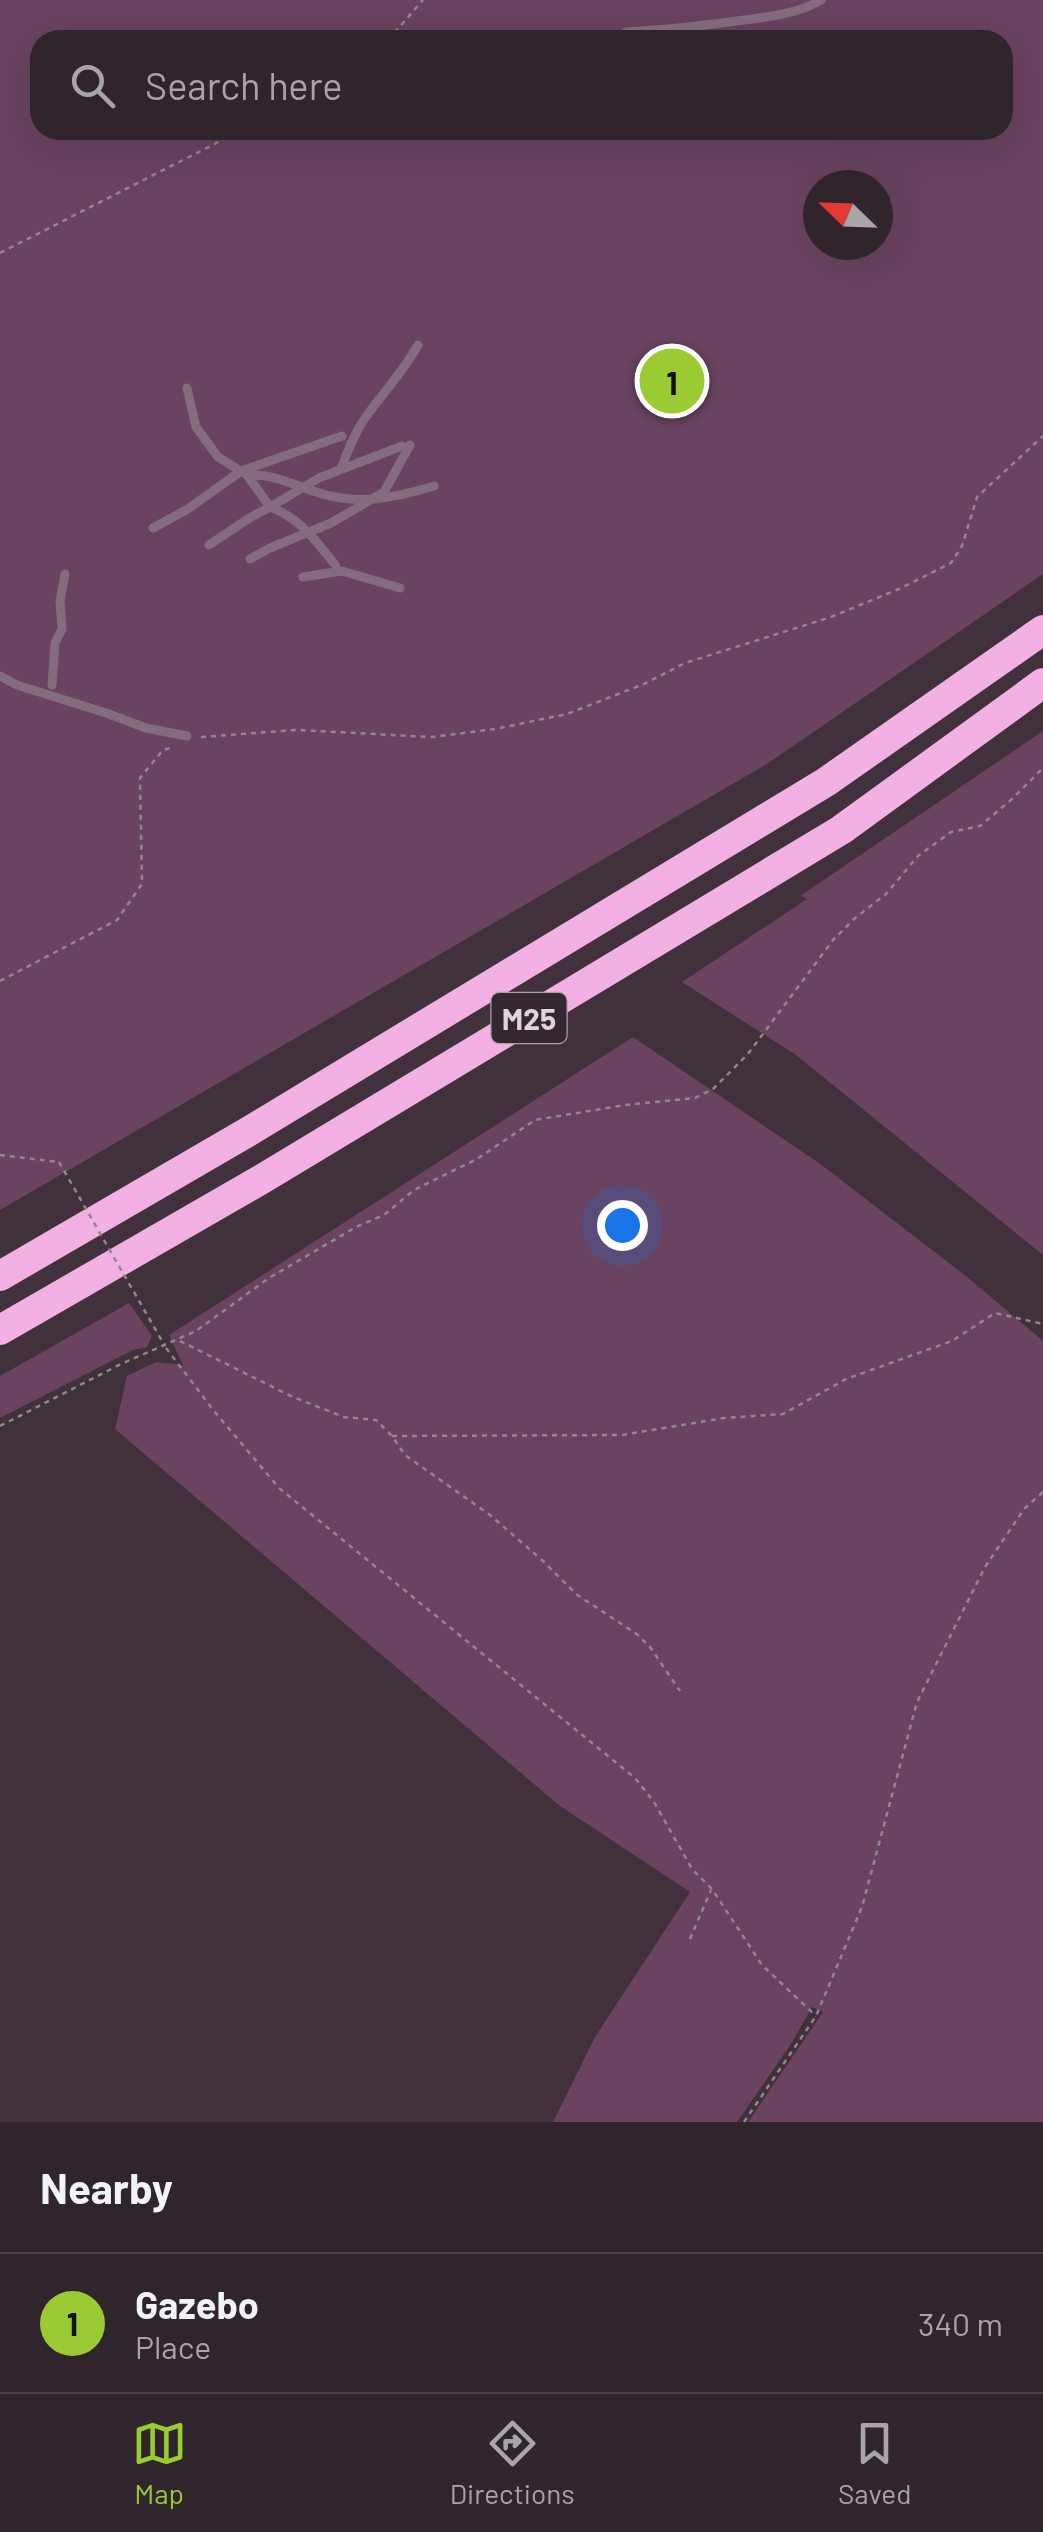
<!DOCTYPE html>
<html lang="en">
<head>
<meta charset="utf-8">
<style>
  body { margin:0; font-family:Barlow,sans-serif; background:#382d35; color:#f1f3f6 }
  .compass { position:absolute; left:803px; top:170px; width:90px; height:90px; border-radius:50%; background:#30252d; box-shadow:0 10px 40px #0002; rotate:293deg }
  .you { position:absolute; left:622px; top:1225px; width:35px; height:35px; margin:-25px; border:8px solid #fff; border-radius:50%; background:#1a73e8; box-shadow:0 0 0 15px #1a73e833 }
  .badge { display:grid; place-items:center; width:65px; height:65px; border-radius:50%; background:#9bcb33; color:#111; font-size:32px; font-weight:700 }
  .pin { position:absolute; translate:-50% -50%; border:5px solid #fff; box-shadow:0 2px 10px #0006 }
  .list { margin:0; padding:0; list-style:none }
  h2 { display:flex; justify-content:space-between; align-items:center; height:130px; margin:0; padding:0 40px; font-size:42px }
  h2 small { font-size:32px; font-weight:400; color:#a8a5aa }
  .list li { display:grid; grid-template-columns:65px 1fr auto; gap:30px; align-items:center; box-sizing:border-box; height:140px; padding:0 40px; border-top:2px solid #4b4249 }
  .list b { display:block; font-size:38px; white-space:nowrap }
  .list p { margin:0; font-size:32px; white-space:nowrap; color:#a8a5aa }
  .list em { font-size:32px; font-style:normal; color:#a8a5aa }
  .icon { flex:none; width:55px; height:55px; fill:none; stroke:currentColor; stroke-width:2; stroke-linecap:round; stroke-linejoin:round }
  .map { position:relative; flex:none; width:1043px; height:2122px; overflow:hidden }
  .search { position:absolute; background:#30252d; box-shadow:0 10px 40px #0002; left:30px; right:30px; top:30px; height:110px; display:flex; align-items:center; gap:25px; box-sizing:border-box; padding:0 35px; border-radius:30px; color:#a8a5aa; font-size:38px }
  .sheet { height:270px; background:#30252d }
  nav { display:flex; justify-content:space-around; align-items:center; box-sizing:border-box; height:140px; border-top:2px solid #4b4249; background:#30252d; font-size:28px; color:#a8a5aa }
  nav a { display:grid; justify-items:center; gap:5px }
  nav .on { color:#9bcb33 }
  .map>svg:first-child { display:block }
</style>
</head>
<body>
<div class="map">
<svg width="1043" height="2122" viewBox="0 0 1043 2122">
  <rect width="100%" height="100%" fill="#40313c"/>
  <!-- green -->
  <g fill="#694360" fill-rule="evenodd">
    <path d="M0,0H1043V574L767,764L0,1210ZM40,40H1003V130H40ZM818,185H878V245H818Z"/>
    <polygon points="1043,731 1043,1255 796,1055 682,982 807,899 800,896"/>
    <polygon points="633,1037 819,1163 966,1276 1043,1341 1043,2122 748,2122 823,2012 812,2007 791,2044 737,2122 553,2122 595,2037 690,1892 560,1806 115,1429 127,1376 156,1362 183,1365 169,1335"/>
    <polygon points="129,1303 152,1336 147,1347 133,1350 0,1418 0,1376"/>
  </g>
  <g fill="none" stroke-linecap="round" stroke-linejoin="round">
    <!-- path -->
    <g stroke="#92868f" stroke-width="2.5" stroke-dasharray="5 5" stroke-linecap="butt">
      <polyline points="388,40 423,0"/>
      <polyline points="0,253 242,130"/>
      <polyline points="201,737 295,730 432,737 495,729 567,714 644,684 685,663 831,617 899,589 951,563 962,546 977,497 1043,436"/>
      <polyline points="0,981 117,920 142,884 140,778 163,750 170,748"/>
      <polyline points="0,1155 59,1162"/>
      <polyline points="180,1341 293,1397 344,1417 376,1420 392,1436 405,1455 490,1515 543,1561 576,1594 638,1635 650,1647 680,1691"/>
      <polyline points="166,1348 214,1411 279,1488 635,1778 654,1802 692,1869 712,1889 762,1965 816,2016"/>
      <polyline points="0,1426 121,1364 196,1331 269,1278 356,1227 384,1215 414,1190 477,1159 535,1120 625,1105 695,1098 713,1089 748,1054 833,940 854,919 886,894 918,856 951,832 980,826 1011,800 1043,768"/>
      <polyline points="392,1436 622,1435 724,1418 783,1414 846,1379 952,1341 995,1313 1043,1324"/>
      <polyline points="690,1939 711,1890"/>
      <polyline points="744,2122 816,2016 862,1907 917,1702 985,1567 1024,1509 1043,1492"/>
    </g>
    <!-- service -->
    <g stroke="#856b7e" stroke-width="9">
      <path d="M626,32C664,30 700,26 737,21C766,17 795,15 821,0"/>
      <polyline points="187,388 196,427 218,457 247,475 270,507 319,478 402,446"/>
      <path d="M341,469C348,451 354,434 365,418C383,393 403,372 418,345"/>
      <path d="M247,475C276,474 290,484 316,492C357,506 394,498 434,486"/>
      <polyline points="153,528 188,509 241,471 342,436"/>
      <path d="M209,545L251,517L270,507C300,518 317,542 336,566"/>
      <polyline points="250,559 270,548 331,523 384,492 410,445"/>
      <polyline points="303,577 342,571 400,588"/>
      <polyline points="0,676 17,685 106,713 146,728 187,736"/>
      <polyline points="52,685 55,643 62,629 60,601 65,574"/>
    </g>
    <!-- motorway -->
    <g stroke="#f2b1e2" stroke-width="30">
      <polyline points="0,1276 246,1133 826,782 1043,630"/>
      <polyline points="0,1330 262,1179 841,830 1043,683"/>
    </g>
    <!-- path-bridge -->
    <polyline stroke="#92868f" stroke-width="2.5" stroke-dasharray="5 5" stroke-linecap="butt" points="59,1162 165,1346"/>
  </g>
  <g text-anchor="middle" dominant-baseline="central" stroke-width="9" stroke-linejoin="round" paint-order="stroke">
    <!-- shield labels -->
    <rect fill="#352732" stroke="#aba1a9" stroke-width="2.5" x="491.5" y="993" width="75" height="50" rx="8"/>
    <g font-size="30" font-weight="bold" fill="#ded5dc">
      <text x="529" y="1018">M25</text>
    </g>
  </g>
</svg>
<svg class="compass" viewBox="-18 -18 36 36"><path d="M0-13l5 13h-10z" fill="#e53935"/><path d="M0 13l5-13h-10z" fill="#a8a5aa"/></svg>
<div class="you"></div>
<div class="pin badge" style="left:672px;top:381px">1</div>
<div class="search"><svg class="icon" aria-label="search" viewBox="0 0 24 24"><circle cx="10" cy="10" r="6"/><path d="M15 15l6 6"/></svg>Search here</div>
</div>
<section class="sheet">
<h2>Nearby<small></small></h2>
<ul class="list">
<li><span class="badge">1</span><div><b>Gazebo</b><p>Place</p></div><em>340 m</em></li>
</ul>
</section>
<nav>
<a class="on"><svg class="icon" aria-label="map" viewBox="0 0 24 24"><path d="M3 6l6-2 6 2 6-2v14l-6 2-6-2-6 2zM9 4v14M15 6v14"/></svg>Map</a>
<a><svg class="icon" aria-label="directions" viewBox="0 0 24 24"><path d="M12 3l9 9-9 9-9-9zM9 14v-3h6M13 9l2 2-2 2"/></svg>Directions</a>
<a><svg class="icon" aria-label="saved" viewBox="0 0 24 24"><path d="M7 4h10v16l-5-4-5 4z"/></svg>Saved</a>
</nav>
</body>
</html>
